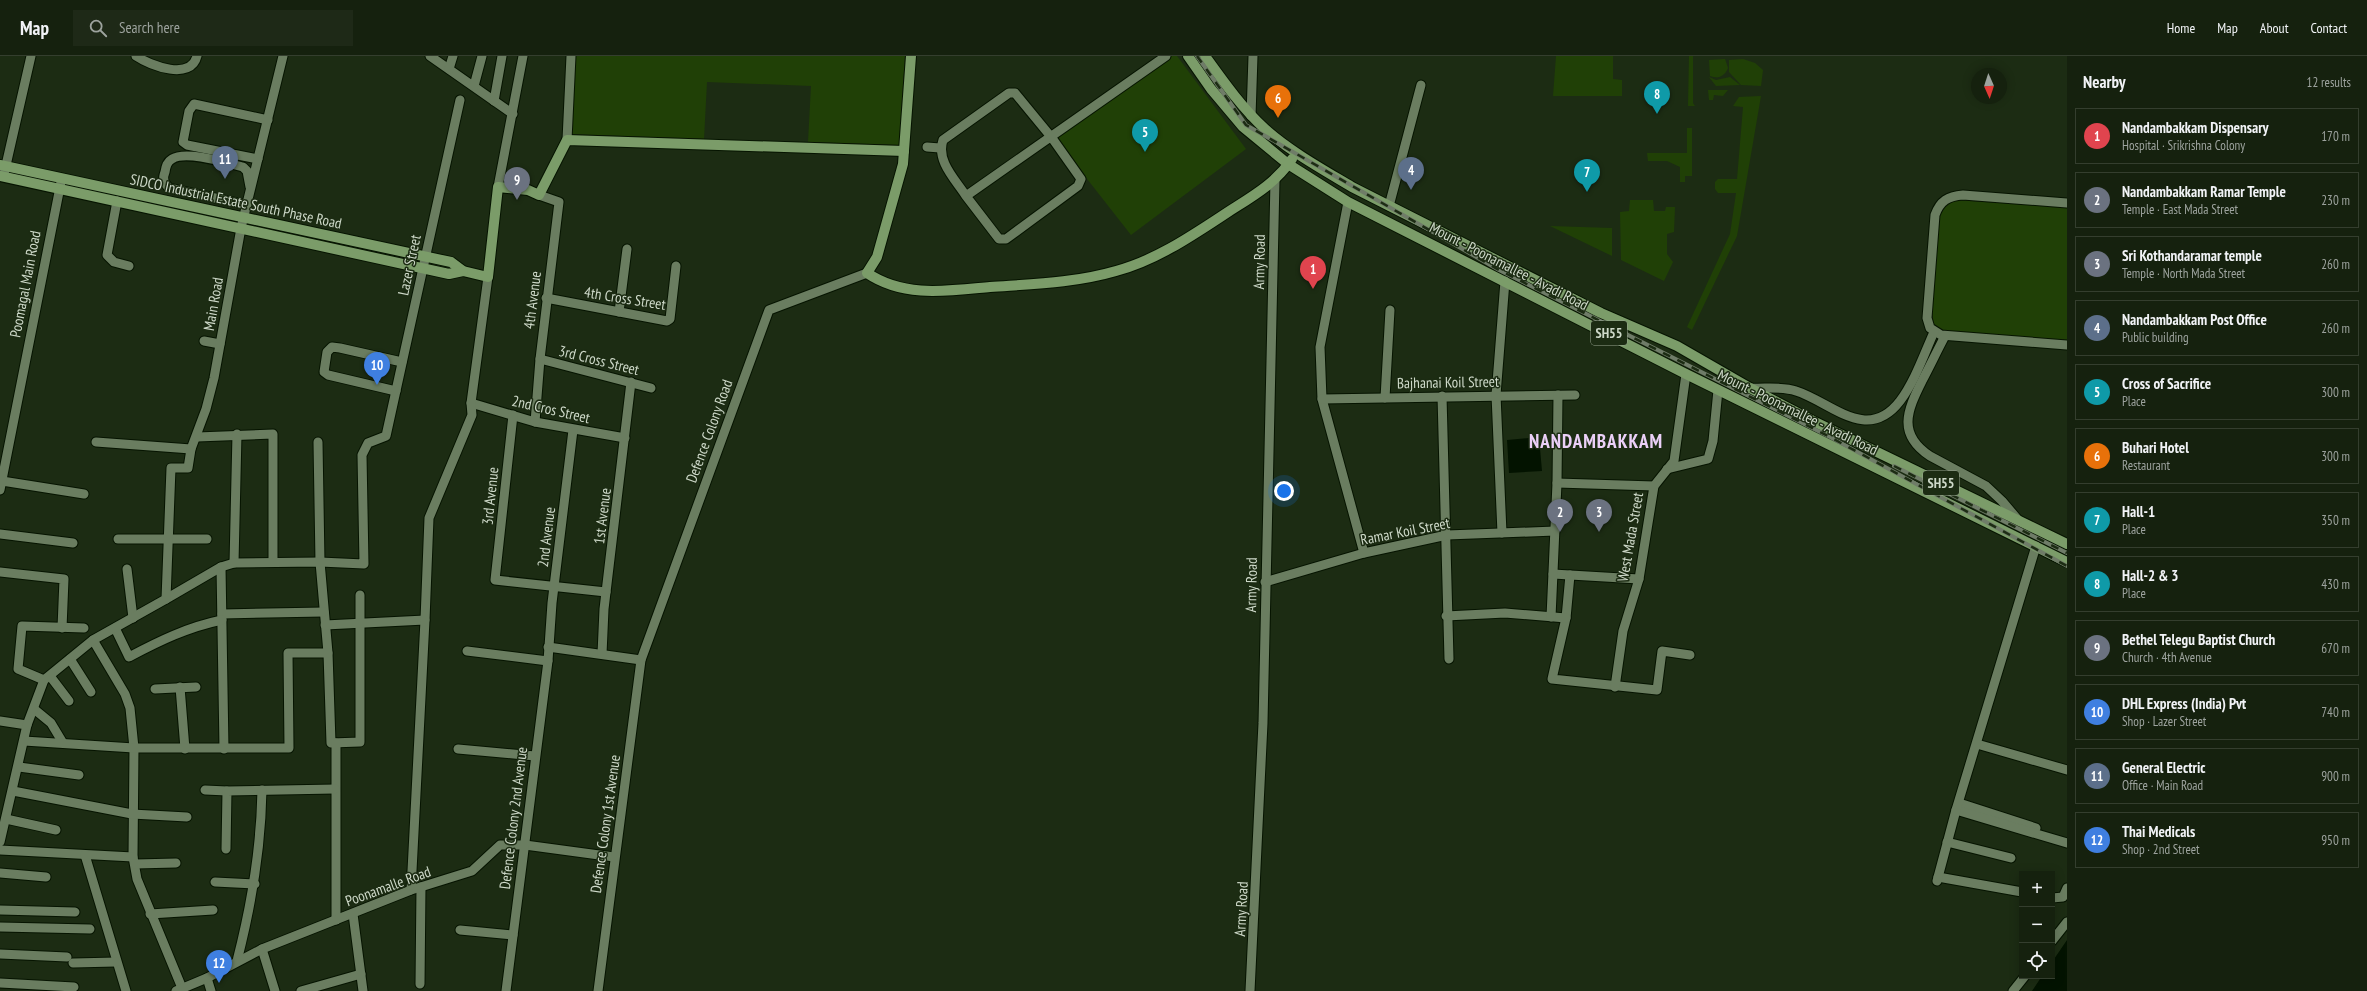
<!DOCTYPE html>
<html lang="en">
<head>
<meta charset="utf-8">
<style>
  body { margin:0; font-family:"PT Sans Narrow",sans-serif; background:#1e2917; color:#f1f3f6 }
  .controls { position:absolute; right:12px; bottom:12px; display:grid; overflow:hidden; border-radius:0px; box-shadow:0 2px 10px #0003 }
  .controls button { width:36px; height:36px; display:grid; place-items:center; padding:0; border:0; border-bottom:1px solid #343e2e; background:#15210e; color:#f1f3f6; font:20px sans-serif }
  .compass { position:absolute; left:1971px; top:12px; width:36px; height:36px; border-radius:50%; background:#15210e; box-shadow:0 2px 10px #0003; rotate:177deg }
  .you { position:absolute; left:1284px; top:435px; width:14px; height:14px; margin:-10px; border:3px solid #fff; border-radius:50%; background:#1a73e8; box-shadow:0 0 0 6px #1a73e833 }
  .badge { display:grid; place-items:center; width:26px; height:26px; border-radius:50%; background:#0f766e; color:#fff; font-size:13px; font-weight:700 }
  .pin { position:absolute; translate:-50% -33px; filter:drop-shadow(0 1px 2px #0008) }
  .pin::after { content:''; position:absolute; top:21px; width:14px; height:12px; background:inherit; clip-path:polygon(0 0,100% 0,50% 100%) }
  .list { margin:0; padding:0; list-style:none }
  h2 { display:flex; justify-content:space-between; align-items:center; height:52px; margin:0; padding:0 16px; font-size:17px }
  h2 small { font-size:13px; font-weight:400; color:#9da39e }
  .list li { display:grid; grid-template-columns:26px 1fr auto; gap:12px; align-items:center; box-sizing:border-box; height:56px; margin:0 8px 8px; padding:0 8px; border:1px solid #343e2e; border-radius:0px }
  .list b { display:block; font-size:15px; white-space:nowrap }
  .list p { margin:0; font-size:13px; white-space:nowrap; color:#9da39e }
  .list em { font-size:13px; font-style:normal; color:#9da39e }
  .icon { flex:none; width:22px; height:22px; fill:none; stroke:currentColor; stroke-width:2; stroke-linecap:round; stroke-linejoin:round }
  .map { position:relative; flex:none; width:2067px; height:935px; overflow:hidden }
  header { display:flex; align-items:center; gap:24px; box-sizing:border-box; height:56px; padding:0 20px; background:#15210e; border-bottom:1px solid #343e2e }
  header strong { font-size:19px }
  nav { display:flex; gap:22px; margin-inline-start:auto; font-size:14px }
  .search { width:280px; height:36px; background:#1e2917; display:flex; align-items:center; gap:10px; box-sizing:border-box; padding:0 14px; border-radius:0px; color:#9da39e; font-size:15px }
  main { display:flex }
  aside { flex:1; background:#15210e }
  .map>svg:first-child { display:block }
</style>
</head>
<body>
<header>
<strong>Map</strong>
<div class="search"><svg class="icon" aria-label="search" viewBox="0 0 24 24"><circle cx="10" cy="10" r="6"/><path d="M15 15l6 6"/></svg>Search here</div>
<nav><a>Home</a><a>Map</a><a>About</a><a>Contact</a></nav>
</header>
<main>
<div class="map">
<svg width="2067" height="935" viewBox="0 0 2067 935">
  <rect width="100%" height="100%" fill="#1c2c13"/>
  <!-- green -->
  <g fill="#204006">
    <polygon points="573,0 905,0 899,89 808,86 811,30 707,26 704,83 570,78"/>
    <polygon points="1169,0 1177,0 1246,93 1131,179 1055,82"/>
    <polygon points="1556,0 1613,0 1613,23 1622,24 1622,40 1553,40"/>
    <polygon points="1689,0 1693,0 1693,47 1695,50 1688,50"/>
    <path d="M1725,3L1728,12C1724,21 1718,23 1710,20L1709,4Z"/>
    <polygon points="1743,3 1755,7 1763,14 1761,30 1741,29 1729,16 1729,4"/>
    <polygon points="1709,21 1716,24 1730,21 1740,29 1716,30"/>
    <polygon points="1708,34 1728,34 1723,40 1714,39 1713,44 1709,44"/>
    <polygon points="1761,40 1737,180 1692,274 1687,271 1730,178 1736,137 1718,137 1715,133 1715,126 1718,123 1737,123 1743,51 1733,50 1739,41"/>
    <polygon points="1687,72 1692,72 1692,120 1685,120 1685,126 1680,126 1680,111 1667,105 1648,105 1647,97 1687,97"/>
    <polygon points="1630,144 1653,144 1654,155 1665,155 1666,151 1675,151 1674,176 1667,178 1667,198 1673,206 1664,225 1621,204 1620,156 1629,155"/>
    <polygon points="1953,144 2067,151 2067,284 1957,277 1945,275 1934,268 1932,257 1940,160 1944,151"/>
    <polygon points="1550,170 1612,172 1612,200"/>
  </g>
  <!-- water -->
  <g fill="#031300">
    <polygon points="1539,381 1542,415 1509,417 1507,384"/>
    <polygon points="2067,884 2067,935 2032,935 2042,920 2052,920 2052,906"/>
  </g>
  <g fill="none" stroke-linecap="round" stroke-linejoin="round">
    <!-- minor casing -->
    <g stroke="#061400" stroke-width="11">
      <g id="minor">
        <path d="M136,0C151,10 191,25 197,0"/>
        <polyline points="430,0 513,58"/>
        <polyline points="449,13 453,0"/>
        <polyline points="474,30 482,0"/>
        <polyline points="494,45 502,0"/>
        <polyline points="1251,60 1253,0"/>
        <polyline points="567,84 571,0"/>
        <polyline points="927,91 940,92"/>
        <polyline points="258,103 187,89 183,86 189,55 194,48 268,64"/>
        <polyline points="4,118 31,0"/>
        <polyline points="498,131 523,0"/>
        <path d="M966,140C955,123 936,105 943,84L1009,37H1015L1052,82L1081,123L1078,130L1006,183H999L966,140L1166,0"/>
        <polyline points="117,145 107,199 114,206 129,210"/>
        <polyline points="1348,146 1320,291 1322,343 1364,497"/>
        <path d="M2067,147L1963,139C1948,140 1940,145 1935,159L1927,262L1930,272L1941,279L2067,289"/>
        <path d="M247,149L169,132C164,127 162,123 165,116C166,110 167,106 172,103C186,94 227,107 243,111L247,115L250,131"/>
        <polyline points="1389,150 1421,29"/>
        <polyline points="546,242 667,265 670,263 676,210"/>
        <polyline points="619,256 627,193"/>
        <path d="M1945,280C1937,295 1930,310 1922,325C1907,355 1897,378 1930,400L1986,430L2002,445L2019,465"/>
        <polyline points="204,285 220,288"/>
        <polyline points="540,303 651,332"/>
        <path d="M1750,332C1764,333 1782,330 1796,335C1831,346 1867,388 1900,345C1915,325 1924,298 1934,276"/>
        <polyline points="396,335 328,319 324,316 327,296 332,291 340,292 402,306"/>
        <polyline points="1442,340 1449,603"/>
        <polyline points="1385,342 1390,254"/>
        <polyline points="1322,343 1575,339"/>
        <polyline points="471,347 535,366 625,382"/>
        <polyline points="513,359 495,524 606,536"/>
        <polyline points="535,366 540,303 559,146 539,139"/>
        <polyline points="197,381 273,378 273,506"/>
        <polyline points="96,386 191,393"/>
        <polyline points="318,386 320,506 328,597 331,687 360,686 360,539"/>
        <polyline points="1667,413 1708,403 1713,385 1718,334"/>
        <polyline points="2,425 84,438"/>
        <polyline points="1557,427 1654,430"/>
        <polyline points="0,434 61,126"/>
        <polyline points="1502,477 1496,339 1505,225"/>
        <polyline points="0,478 73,487"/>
        <polyline points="118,483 207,483"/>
        <polyline points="234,507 237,378"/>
        <polyline points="221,511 224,693"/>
        <polyline points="127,513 133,562"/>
        <polyline points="0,516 64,523 62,572"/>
        <polyline points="1553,518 1639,523"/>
        <polyline points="1570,519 1566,562 1552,623 1657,634 1662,595 1690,599"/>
        <polyline points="1265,526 1364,497 1447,479 1555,475"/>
        <polyline points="166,543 221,511 234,507 320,506 364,508 362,399 368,387 386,380 460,44"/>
        <polyline points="222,558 324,556"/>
        <polyline points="1446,560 1505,557 1566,562"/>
        <polyline points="1551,561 1557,427 1558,339"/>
        <polyline points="325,569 425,564"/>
        <path d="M115,572L129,601C159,585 188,571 222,564"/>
        <polyline points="93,584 125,638 130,652 134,692 133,801 137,823 182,932"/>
        <polyline points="548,591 641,604"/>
        <polyline points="467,595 548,605"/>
        <polyline points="602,598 604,553 631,326"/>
        <polyline points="70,603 91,636"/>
        <polyline points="50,620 69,645"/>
        <polyline points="44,624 18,613 22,570 84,572"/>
        <polyline points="180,631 185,693"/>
        <polyline points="1615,631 1623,575 1639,523 1654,430 1674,405 1686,318"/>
        <polyline points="155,633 196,631"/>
        <polyline points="34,653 51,667 63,687"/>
        <polyline points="0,665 27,669"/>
        <polyline points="24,685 134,692 289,692 288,597 328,597"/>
        <polyline points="336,687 336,864"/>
        <polyline points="1977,688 2067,714"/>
        <polyline points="458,693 535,700"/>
        <polyline points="19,711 79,719"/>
        <polyline points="205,734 227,735"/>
        <polyline points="13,735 132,758 187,761"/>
        <polyline points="1959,747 2036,772"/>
        <polyline points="1956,754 2067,787"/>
        <polyline points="6,763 56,774"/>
        <polyline points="0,786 27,669 44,624 93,584 166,543 171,412 188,412 191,393 206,353 214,322 241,172 283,0"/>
        <polyline points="1947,786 2011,802"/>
        <polyline points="226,793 227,735 335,733"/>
        <polyline points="0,794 133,801"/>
        <polyline points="85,799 126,935"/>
        <polyline points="135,808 176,807"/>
        <polyline points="0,817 46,821"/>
        <polyline points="1938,821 2022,836"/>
        <polyline points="1937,825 1956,754 2036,490"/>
        <polyline points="215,826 255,828"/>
        <polyline points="411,834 425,564 429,462 472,359 471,347 488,221"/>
        <polyline points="2052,842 2063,841 2067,832"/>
        <polyline points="0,854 75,856"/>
        <polyline points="150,858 213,854"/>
        <polyline points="353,858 363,935"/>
        <polyline points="0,871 90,873"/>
        <polyline points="460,874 513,879"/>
        <polyline points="2052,885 2067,866"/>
        <polyline points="262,893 275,935"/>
        <polyline points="0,898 67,901"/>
        <path d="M237,905C252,847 261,793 262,734"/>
        <polyline points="73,907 116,906"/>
        <polyline points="207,922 211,935"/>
        <polyline points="0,927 74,931"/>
        <polyline points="420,928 421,831"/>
        <polyline points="176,935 207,922 262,893 411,834 472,815 500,789 525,789 614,801"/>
        <polyline points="301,935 361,918"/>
        <polyline points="506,935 548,605 552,547 573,374"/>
        <polyline points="598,935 641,604 769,254 867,217"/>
        <polyline points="1250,935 1263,667 1275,124"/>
        <polyline points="2013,935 2025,920"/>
      </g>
    </g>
    <!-- major casing -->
    <g stroke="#061400" stroke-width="12">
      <g id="major">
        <path d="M911,0L903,108L877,201L867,217C904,242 947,235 990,231C1032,228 1075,227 1116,215C1157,204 1193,179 1228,156C1253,140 1275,128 1292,103"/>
        <polyline points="1188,0 1211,33 1243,71 1288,108 1348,146 1686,318 2067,506"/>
        <path d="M1205,0C1223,25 1242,52 1265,73C1291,96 1322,113 1352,131L1601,257L1677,290L1750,332L1815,366L2067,488"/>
        <polyline points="0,109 451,206 463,215 488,221 498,131 528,134 539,139 567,84 904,95"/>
        <polyline points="0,120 449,218 463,215"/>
      </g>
    </g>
    <!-- minor -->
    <use href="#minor" stroke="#6a7d60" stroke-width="9"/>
    <!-- major -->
    <use href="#major" stroke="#7b9c69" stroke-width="10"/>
    <!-- rail casing -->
    <g stroke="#6f7c68" stroke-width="4">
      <g id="rail">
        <polyline points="1197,0 1246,69 1499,214 1830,381 2067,510"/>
        <polyline points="1894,410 2067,497"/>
      </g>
    </g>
    <!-- rail -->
    <use href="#rail" stroke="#1c2c13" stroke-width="2.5" stroke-dasharray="8" stroke-linecap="butt"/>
  </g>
  <g text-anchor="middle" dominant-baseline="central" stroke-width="3" stroke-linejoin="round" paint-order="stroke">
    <!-- shield labels -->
    <g fill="#1c2c13" stroke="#99a592" stroke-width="1">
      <rect x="1591" y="265" width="36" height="24" rx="3"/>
      <rect x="1923" y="415" width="36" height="24" rx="3"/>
    </g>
    <g font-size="14" font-weight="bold" fill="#ced9c9">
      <text x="1609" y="277">SH55</text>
      <text x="1941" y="427">SH55</text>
    </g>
    <!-- street labels -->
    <g font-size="15" fill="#ced9c9" stroke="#1c2c13">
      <text transform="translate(236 145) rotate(12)">SIDCO Industrial Estate South Phase Road</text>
      <text transform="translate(1259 206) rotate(-89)">Army Road</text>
      <text transform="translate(409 209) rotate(-78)">Lazer Street</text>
      <text transform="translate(1509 210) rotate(27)">Mount - Poonamallee - Avadi Road</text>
      <text transform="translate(25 228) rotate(-79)">Poomagal Main Road</text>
      <text transform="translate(625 242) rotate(9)">4th Cross Street</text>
      <text transform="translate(532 244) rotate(-83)">4th Avenue</text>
      <text transform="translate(213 248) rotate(-80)">Main Road</text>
      <text transform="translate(599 304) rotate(14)">3rd Cross Street</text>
      <text transform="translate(1448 326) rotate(-1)">Bajhanai Koil Street</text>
      <text transform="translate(551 353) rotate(13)">2nd Cros Street</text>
      <text transform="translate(1798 356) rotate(26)">Mount - Poonamallee - Avadi Road</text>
      <text transform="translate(709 375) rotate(-70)">Defence Colony Road</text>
      <text transform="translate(490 440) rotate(-84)">3rd Avenue</text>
      <text transform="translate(602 460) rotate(-83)">1st Avenue</text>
      <text transform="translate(1405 475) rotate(-11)">Ramar Koil Street</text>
      <text transform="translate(546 481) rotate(-83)">2nd Avenue</text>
      <text transform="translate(1630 481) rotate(-80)">West Mada Street</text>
      <text transform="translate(1251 529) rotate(-89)">Army Road</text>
      <text transform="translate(513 762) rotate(-83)">Defence Colony 2nd Avenue</text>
      <text transform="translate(605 768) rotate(-82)">Defence Colony 1st Avenue</text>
      <text transform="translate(388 830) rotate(-20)">Poonamalle Road</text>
      <text transform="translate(1241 853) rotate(-87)">Army Road</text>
    </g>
    <!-- district labels -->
    <g font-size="19" font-weight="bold" letter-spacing="1" fill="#ebd0f8" stroke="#1c2c13">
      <text x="1596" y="385">NANDAMBAKKAM</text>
    </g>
  </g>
</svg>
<div class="controls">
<button>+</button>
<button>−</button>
<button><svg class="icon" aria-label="locate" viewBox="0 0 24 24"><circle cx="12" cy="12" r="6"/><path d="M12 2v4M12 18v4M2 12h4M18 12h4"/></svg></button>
</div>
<svg class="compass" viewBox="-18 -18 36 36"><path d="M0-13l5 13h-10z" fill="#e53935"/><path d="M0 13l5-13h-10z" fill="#9da39e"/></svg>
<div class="you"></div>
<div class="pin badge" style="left:1313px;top:233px;background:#e0444e">1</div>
<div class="pin badge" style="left:1560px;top:476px;background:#6b7280">2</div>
<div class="pin badge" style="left:1599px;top:476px;background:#6b7280">3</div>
<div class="pin badge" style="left:1411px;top:134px;background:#5c6f8a">4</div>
<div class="pin badge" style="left:1145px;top:96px;background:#0f9aa8">5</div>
<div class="pin badge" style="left:1278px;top:62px;background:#e8710a">6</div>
<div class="pin badge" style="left:1587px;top:136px;background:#0f9aa8">7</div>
<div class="pin badge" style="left:1657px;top:58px;background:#0f9aa8">8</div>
<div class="pin badge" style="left:517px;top:144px;background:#6b7280">9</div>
<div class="pin badge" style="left:377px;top:329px;background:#3f7fe0">10</div>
<div class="pin badge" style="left:225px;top:123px;background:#5c6f8a">11</div>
<div class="pin badge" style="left:219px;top:927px;background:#3f7fe0">12</div>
</div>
<aside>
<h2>Nearby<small>12 results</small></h2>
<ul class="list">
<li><span class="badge" style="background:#e0444e">1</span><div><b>Nandambakkam Dispensary</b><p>Hospital · Srikrishna Colony</p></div><em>170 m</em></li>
<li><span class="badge" style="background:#6b7280">2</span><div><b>Nandambakkam Ramar Temple</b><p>Temple · East Mada Street</p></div><em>230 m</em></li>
<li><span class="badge" style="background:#6b7280">3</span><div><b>Sri Kothandaramar temple</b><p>Temple · North Mada Street</p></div><em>260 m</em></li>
<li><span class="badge" style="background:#5c6f8a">4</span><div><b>Nandambakkam Post Office</b><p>Public building</p></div><em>260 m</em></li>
<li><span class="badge" style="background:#0f9aa8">5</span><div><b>Cross of Sacrifice</b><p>Place</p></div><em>300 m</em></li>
<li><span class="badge" style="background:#e8710a">6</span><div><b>Buhari Hotel</b><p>Restaurant</p></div><em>300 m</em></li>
<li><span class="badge" style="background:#0f9aa8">7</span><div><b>Hall-1</b><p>Place</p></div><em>350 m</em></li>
<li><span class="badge" style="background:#0f9aa8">8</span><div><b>Hall-2 &amp; 3</b><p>Place</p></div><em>430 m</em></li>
<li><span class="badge" style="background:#6b7280">9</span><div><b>Bethel Telegu Baptist Church</b><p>Church · 4th Avenue</p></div><em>670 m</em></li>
<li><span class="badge" style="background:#3f7fe0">10</span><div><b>DHL Express (India) Pvt</b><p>Shop · Lazer Street</p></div><em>740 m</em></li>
<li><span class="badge" style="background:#5c6f8a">11</span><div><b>General Electric</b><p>Office · Main Road</p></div><em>900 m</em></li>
<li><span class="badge" style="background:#3f7fe0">12</span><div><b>Thai Medicals</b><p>Shop · 2nd Street</p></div><em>950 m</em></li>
</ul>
</aside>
</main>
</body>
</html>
